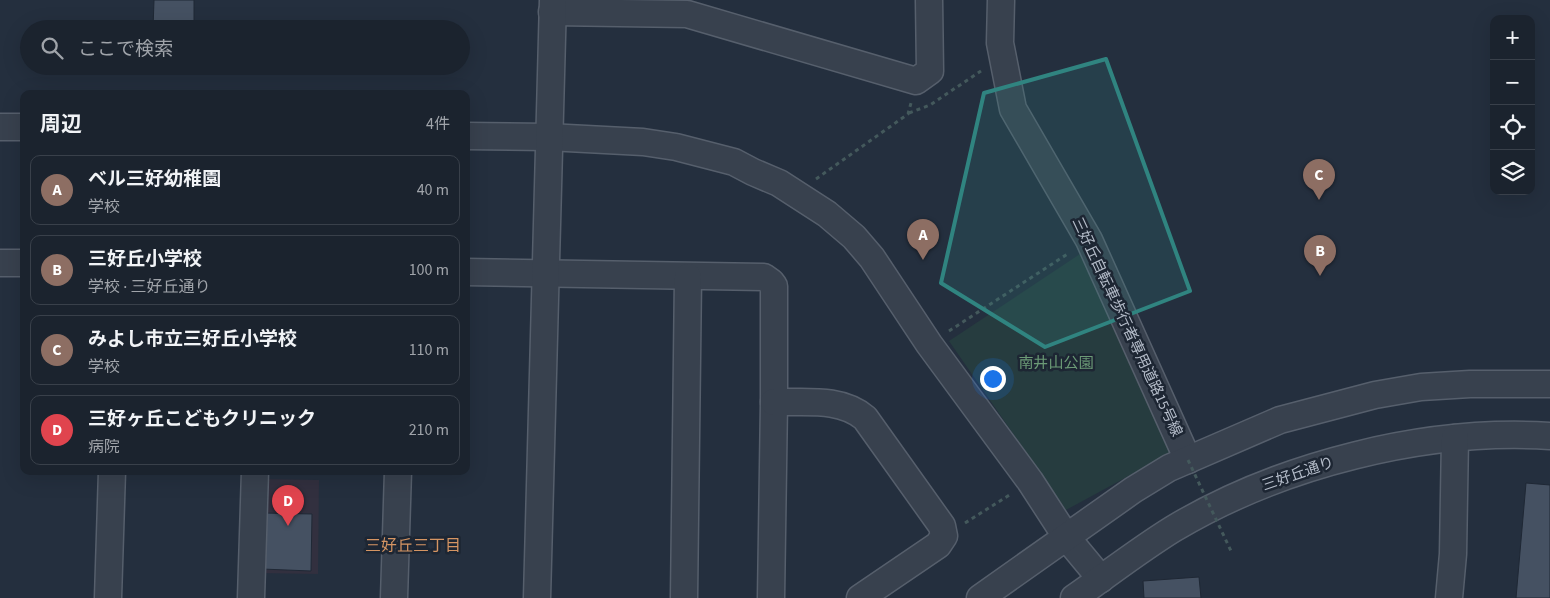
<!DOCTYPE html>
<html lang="ja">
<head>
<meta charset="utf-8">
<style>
  body { margin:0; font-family:"Source Sans 3","Noto Sans JP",sans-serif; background:#282f3a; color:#f1f3f6 }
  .controls { position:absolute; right:15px; top:15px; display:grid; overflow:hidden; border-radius:10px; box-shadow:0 5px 20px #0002 }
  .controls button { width:45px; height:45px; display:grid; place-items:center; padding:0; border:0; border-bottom:1px solid #39404a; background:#1b232e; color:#f1f3f6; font:25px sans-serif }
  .you { position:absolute; left:992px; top:378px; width:18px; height:18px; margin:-12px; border:4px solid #fff; border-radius:50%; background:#1a73e8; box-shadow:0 0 0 8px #1a73e833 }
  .badge { display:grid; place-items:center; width:32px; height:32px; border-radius:50%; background:#8ab4f8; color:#fff; font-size:16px; font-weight:700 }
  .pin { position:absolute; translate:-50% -41px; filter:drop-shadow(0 1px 2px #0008) }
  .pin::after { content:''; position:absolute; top:26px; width:18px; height:15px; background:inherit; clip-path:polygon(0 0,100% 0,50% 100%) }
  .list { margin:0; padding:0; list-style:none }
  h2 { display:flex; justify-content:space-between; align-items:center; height:65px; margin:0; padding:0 20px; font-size:21px }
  h2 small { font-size:16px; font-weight:400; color:#a0a4aa }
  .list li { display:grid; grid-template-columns:32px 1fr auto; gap:15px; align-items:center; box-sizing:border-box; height:70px; margin:0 10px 10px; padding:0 10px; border:1px solid #39404a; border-radius:10px }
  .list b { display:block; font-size:19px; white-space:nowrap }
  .list p { margin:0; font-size:16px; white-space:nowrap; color:#a0a4aa }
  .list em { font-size:16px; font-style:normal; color:#a0a4aa }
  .icon { flex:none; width:28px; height:28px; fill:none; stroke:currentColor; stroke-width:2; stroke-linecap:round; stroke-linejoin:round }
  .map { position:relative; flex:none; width:1550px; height:598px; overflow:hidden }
  .search { position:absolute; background:#1b232e; box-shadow:0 5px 20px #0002; left:20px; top:20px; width:450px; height:55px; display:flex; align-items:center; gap:12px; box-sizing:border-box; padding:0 18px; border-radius:28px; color:#a0a4aa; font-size:19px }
  .panel { position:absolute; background:#1b232e; box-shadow:0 5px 20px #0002; left:20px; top:90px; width:450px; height:385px; border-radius:10px }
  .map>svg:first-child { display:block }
</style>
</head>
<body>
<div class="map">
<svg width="1550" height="598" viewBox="0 0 1550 598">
  <rect width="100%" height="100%" fill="#242f3e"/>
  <!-- medical -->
  <polygon fill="#32303f" points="259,479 319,480 318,574 257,573"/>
  <!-- green -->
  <polygon fill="#263c3f" points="1086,250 1182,447 1066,510 949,341"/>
  <!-- building -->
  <g fill="#455162" stroke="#1f2835">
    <polygon points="154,0 194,0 194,29 153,29"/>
    <polygon points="153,66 193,66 193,71 152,70"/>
    <polygon points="1526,483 1550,485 1550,598 1516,598"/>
    <polygon points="263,513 312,514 311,571 262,569"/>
    <polygon points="1199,577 1201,598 1144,598 1143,581"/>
  </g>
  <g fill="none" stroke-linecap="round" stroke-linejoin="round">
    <!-- minor casing -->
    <g stroke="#565f6c" stroke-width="29">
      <g id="minor">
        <polyline points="1001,0 1000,43 1013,109 1089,240 1188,460"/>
        <polyline points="552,12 687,14 916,81 930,71 929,0"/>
        <polyline points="0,127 24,127"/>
        <polyline points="466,136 548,137 643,142 676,147 734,162 753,172 779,183 827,214 854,237 872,258 929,344 1030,481 1067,538 1101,579"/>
        <polyline points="0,263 24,263"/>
        <polyline points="466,272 764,277 771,282 774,286 774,402 771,598"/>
        <path d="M774,402C805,403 840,397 865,418L942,526L944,536L938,545L860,598"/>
        <polyline points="108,598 112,471"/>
        <polyline points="251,598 255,471"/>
        <polyline points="394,598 398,471"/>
        <polyline points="537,598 553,0"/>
        <polyline points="684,598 688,277"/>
        <polyline points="980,598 1133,490 1169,468 1280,420 1375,395 1421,387 1470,384 1550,384"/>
        <path d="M1074,598C1107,575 1139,550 1173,529C1280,465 1425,428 1550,436"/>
        <polyline points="1449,598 1453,554 1455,438"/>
      </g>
    </g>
    <!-- path -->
    <g stroke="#44595c" stroke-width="3" stroke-dasharray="4 4" stroke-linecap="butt">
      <polyline points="909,113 930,105 981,71"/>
      <polyline points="816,179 908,114 911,103"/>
      <polyline points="949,331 1069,253"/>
      <polyline points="965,523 1011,494"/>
    </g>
    <!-- minor -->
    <use href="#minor" stroke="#38414e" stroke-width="26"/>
    <!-- path-bridge -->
    <polyline stroke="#44595c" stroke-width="3" stroke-dasharray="4 4" stroke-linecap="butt" points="1188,460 1231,551"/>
  </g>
  <!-- marked area -->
  <path fill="#308480" fill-opacity="0.2" stroke="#308480" stroke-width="4" stroke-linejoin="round" d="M1106,59L1190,291L1045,347L941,283L984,93Z"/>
  <g text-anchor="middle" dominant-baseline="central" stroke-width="5" stroke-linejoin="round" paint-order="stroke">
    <!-- street labels -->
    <g font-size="15" fill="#b4bcc9" stroke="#1d2633">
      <text transform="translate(1127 327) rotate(65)">三好丘自転車歩行者専用道路15号線</text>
      <text transform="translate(1298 474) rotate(-19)">三好丘通り</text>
    </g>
    <!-- park labels -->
    <g font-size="15" fill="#6b9a76" stroke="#1d2633">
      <text x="1056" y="363">南井山公園</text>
    </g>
    <!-- neighbourhood labels -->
    <g font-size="16" fill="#d59563" stroke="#1d2633">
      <text x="413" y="546">三好丘三丁目</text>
    </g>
  </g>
</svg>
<div class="controls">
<button>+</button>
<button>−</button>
<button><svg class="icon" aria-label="locate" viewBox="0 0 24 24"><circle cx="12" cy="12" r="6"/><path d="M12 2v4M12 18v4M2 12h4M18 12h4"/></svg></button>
<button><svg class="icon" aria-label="layers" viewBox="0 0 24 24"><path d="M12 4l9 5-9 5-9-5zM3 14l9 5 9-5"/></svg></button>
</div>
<div class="you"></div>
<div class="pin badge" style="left:923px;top:260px;background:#8d6e63">A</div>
<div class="pin badge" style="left:1320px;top:276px;background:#8d6e63">B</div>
<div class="pin badge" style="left:1319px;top:200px;background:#8d6e63">C</div>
<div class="pin badge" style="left:288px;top:526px;background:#e0444e">D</div>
<div class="search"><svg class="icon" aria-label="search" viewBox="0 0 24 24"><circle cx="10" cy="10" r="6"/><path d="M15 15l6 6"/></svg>ここで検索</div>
<section class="panel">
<h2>周辺<small>4件</small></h2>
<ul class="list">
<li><span class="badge" style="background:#8d6e63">A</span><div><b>ベル三好幼稚園</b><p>学校</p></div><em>40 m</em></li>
<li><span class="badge" style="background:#8d6e63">B</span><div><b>三好丘小学校</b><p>学校 · 三好丘通り</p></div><em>100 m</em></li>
<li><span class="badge" style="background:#8d6e63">C</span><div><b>みよし市立三好丘小学校</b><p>学校</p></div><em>110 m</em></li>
<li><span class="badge" style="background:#e0444e">D</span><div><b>三好ヶ丘こどもクリニック</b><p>病院</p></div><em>210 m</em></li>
</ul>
</section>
</div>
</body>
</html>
